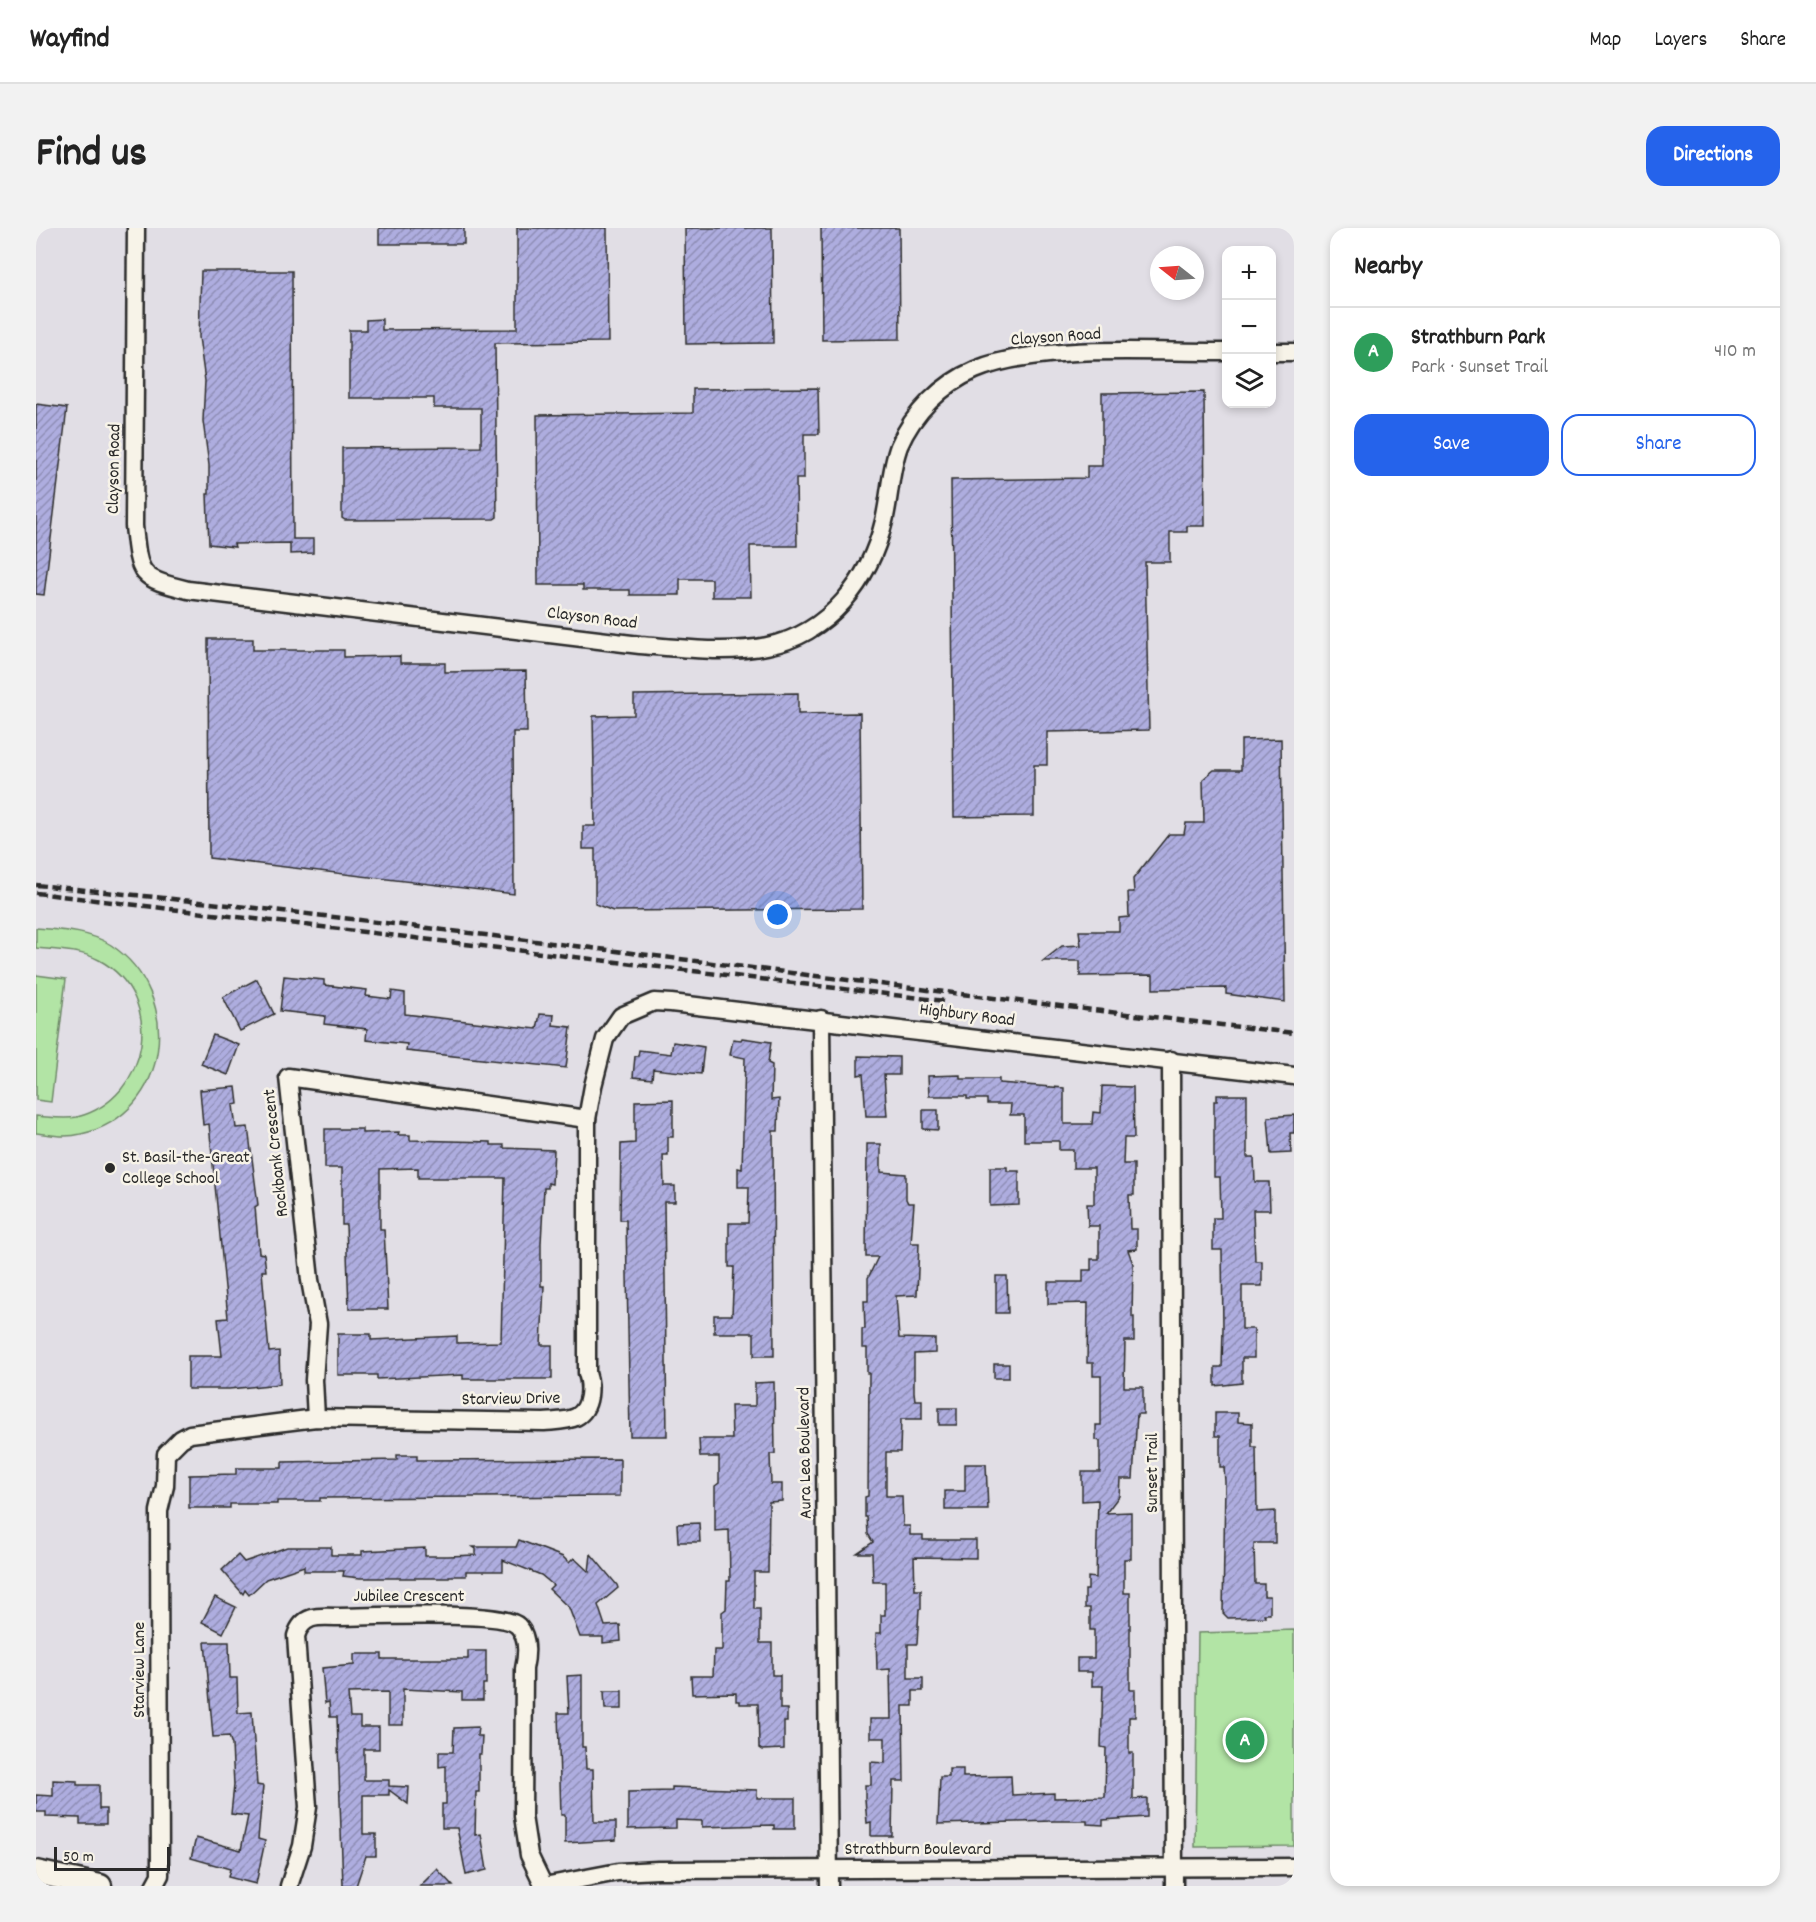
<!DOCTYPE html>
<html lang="en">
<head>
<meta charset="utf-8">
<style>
  body { margin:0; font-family:Dekko,sans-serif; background:#f2f2f2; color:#222 }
  .controls { position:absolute; right:18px; top:18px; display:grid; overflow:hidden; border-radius:12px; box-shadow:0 3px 9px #0003 }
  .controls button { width:54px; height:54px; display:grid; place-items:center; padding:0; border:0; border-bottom:2px solid #e0e0e0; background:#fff; color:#222; font:30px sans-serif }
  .compass { position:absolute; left:1114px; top:18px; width:54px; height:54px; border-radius:50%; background:#fff; box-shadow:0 3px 9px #0003; rotate:287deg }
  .scale { position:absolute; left:18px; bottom:15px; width:116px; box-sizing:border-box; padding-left:6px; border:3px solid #2b2b2b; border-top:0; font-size:16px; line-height:21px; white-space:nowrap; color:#2b2b2b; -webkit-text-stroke:4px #f7f3e8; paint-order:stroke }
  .you { position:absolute; left:742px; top:687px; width:21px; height:21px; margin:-15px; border:4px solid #fff; border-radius:50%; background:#1a73e8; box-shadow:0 0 0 9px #1a73e833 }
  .badge { display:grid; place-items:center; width:39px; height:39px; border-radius:50%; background:#2563eb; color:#fff; font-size:20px; font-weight:700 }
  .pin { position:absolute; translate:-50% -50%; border:3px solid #fff; box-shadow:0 2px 6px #0006 }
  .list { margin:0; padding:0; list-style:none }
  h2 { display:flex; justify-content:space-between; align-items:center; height:78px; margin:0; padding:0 24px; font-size:26px }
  h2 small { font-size:20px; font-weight:400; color:#767676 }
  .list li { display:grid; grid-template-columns:39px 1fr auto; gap:18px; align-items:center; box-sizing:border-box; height:90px; padding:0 24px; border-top:2px solid #e0e0e0 }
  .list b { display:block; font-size:22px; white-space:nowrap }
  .list p { margin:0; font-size:20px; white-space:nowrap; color:#767676 }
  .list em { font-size:20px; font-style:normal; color:#767676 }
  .actions { display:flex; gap:12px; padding:18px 24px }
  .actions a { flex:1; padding:14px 0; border:2px solid #2563eb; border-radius:18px; text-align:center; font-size:21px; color:#2563eb }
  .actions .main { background:#2563eb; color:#fff }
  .icon { flex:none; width:33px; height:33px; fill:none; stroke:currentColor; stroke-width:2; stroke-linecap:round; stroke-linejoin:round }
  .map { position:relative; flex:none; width:1258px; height:1658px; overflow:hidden; border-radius:18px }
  header { display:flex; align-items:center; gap:36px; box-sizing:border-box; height:84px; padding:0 30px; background:#fff; border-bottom:2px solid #e0e0e0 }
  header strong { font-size:28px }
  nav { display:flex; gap:33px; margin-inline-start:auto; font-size:21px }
  .intro { display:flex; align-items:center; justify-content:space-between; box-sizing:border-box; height:144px; padding:0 36px }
  h1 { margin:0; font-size:42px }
  .button { padding:15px 27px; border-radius:18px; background:#2563eb; color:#fff; font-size:21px; font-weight:700 }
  main { display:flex; gap:36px; padding:0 36px }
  aside { flex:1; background:#fff; border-radius:18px; box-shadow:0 3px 9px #0003 }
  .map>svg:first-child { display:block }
</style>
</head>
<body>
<header>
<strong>Wayfind</strong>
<nav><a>Map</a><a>Layers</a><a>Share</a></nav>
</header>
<div class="intro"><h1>Find us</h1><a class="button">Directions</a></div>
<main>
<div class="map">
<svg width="1258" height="1658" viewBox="0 0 1258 1658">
  <defs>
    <pattern id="building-hatch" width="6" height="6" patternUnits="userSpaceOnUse" patternTransform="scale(1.5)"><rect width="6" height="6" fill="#aeaddf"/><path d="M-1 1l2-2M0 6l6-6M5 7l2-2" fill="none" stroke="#8e8db5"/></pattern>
  </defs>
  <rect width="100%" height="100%" fill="#e1dee5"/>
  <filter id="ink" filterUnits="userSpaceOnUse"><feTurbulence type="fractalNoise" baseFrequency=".0167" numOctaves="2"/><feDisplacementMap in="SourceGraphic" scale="12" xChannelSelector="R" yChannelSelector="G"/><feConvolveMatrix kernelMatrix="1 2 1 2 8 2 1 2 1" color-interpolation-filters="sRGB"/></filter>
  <g filter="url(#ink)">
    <!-- green -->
    <g fill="#b2e4a5" stroke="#6e8868" stroke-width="1.5">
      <path d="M0,700C25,702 54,703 75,717C149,766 135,886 45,906C30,910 15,907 0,905V888C14,889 28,892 41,889C114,870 131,769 63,732C44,722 21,722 0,720Z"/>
      <polygon points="0,747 30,751 15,874 0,872"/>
      <polygon points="1258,1402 1258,1618 1159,1619 1162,1405"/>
    </g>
    <!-- building -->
    <g fill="url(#building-hatch)" stroke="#2b2b2b" stroke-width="1.5">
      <rect x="343" y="0" width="85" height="16"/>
      <polygon points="481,0 571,0 572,114 459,115 461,289 458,291 309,292 306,290 306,220 445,219 445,180 398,180 398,170 313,170 313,102 330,102 330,92 346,91 346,102 481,101"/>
      <polygon points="649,0 736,0 737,115 650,116"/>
      <polygon points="785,0 863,0 864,111 786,112"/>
      <polygon points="165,43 256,43 257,311 277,311 277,325 254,326 254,315 198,316 199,319 173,316 171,266 173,266 173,237 167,193 169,153 163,109"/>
      <polygon points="782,160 783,206 768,206 768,251 760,251 761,318 714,318 715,369 676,369 676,351 644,351 644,367 594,367 594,362 547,362 547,357 502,357 501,187 657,185 657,161"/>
      <polygon points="1168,164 1169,298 1151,298 1151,304 1134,304 1134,334 1109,334 1113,502 1011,504 1011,537 998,537 998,588 918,589 915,252 1051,250 1051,238 1066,238 1066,165"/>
      <polygon points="0,176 31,180 8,367 0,366"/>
      <polygon points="172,411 217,411 217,422 308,422 308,429 364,428 364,435 409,435 409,444 490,443 491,504 477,504 478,666 173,630"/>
      <polygon points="762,465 762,486 824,485 826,681 577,683 559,676 559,621 547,621 547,598 559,598 557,488 598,487 598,467"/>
      <polygon points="1245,511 1249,774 1190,766 1190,760 1117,761 1117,747 1044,748 1044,733 1007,733 1026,718 1045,717 1043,703 1083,703 1083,690 1093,689 1092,664 1098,664 1097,651 1133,606 1148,606 1150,595 1168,595 1167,551 1178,542 1205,542 1205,512"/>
      <polygon points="248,748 288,752 288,757 331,762 330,768 355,771 356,763 369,765 369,786 501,801 504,786 518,787 517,797 535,799 530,840 370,823 371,816 330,812 331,801 288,796 289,788 244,783"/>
      <polygon points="221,751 238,786 204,803 187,769"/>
      <polygon points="177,807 203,817 192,847 165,836"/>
      <polygon points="706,810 735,814 732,835 736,837 735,872 743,871 742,903 737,903 738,1128 718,1128 718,1105 678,1105 678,1087 696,1087 698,1039 693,1039 693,995 712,995 713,959 702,959 702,940 706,941 709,830 694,827 697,811 705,812"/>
      <polygon points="637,814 668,819 665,846 617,841 616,851 597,849 599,828 602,828 603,822 635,826"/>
      <polygon points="822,828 863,829 863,847 848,847 851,888 830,888 827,846 822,847"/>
      <polygon points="924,847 924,851 963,851 963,855 1028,860 1028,896 1056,896 1057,884 1065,885 1066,858 1097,859 1098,910 1088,910 1087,936 1098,936 1098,967 1093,967 1094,1001 1101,1001 1101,1021 1092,1022 1097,1036 1096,1089 1098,1089 1098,1113 1089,1113 1088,1159 1107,1159 1107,1186 1101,1186 1097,1251 1084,1251 1083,1268 1070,1285 1095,1284 1095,1331 1088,1331 1088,1365 1094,1365 1094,1462 1099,1462 1099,1489 1093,1489 1093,1525 1097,1525 1097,1571 1111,1570 1111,1589 1067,1592 1067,1597 1051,1596 1051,1593 1018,1593 902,1596 904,1549 913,1549 913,1541 927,1541 927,1549 975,1548 976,1567 1018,1565 1018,1570 1069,1569 1070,1520 1065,1519 1067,1458 1056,1458 1056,1444 1041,1444 1041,1430 1058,1430 1058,1402 1054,1402 1054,1380 1049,1380 1049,1362 1052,1362 1052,1349 1060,1350 1062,1272 1046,1273 1046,1244 1064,1244 1064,1213 1060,1212 1060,1197 1065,1197 1065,1148 1057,1148 1057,1135 1051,1135 1052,1075 1012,1076 1012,1054 1047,1054 1047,1042 1055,1042 1055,1031 1063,1031 1063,998 1052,998 1051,976 1058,976 1058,940 1037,940 1037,922 1023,922 1023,913 988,913 988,887 974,887 975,876 951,876 951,871 931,871 931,868 893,868 892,848"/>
      <polygon points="200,859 202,876 197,877 200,900 212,899 222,977 219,979 223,1025 228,1026 230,1043 226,1043 233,1124 243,1123 244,1156 193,1161 152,1161 152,1128 186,1128 182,1091 192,1090 173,896 167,897 164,862"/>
      <polygon points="1181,867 1211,867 1211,929 1218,929 1219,954 1233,954 1234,982 1217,982 1219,1033 1226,1033 1226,1058 1206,1058 1206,1101 1218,1101 1218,1130 1206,1130 1206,1155 1179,1158 1179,1139 1186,1139 1187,1101 1186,1022 1177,1022 1177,990 1185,990 1184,949 1178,949 1178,873 1181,873"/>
      <polygon points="637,872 637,909 632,909 632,927 627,927 628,958 639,958 639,974 628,974 631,1208 594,1208 590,992 584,992 585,916 599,915 599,873"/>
      <polygon points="887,882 902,882 902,902 887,901"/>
      <polygon points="1258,887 1258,905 1254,905 1255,925 1235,926 1232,889"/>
      <polygon points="289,901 326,901 326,905 363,904 362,907 374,907 374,912 455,914 455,917 468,917 468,920 518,922 516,956 512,955 512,960 508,960 505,1015 505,1058 508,1058 505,1117 516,1117 516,1151 427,1151 427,1147 341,1151 341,1147 302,1147 302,1106 335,1106 335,1112 421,1108 421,1115 465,1114 469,950 382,950 382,940 344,941 344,1001 348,1001 352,1081 313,1081 310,997 306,997 306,940 289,940"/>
      <polygon points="831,916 845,916 845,944 870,946 870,971 872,975 878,975 875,1015 883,1015 881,1067 860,1068 863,1110 899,1111 899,1125 878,1126 878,1164 879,1172 886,1172 886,1191 865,1191 864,1224 850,1224 850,1268 866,1268 867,1298 874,1298 874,1307 887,1307 887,1312 940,1312 940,1330 878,1329 879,1362 885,1362 885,1381 883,1381 881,1416 872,1416 872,1450 887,1450 887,1463 877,1463 877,1478 867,1478 868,1553 857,1553 856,1608 835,1608 835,1594 831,1595 829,1571 829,1557 835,1557 835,1534 849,1535 849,1510 834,1510 834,1491 855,1491 854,1441 841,1442 840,1405 845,1405 845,1387 849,1387 849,1354 837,1354 836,1325 821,1325 837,1314 832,1306 831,1289 829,1289 829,1269 832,1268 833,1145 831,1145 831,1120 826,1120 826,1101 829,1101 828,1073 832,1073 832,1050 842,1029 830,1029"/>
      <polygon points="954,939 971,939 971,943 983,943 983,977 954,978"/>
      <polygon points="960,1048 971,1048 972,1085 960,1085"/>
      <rect x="958" y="1136" width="15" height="14"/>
      <polygon points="738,1154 739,1226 734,1226 735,1256 746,1256 746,1273 733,1274 732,1344 718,1344 718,1381 724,1381 724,1415 736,1415 736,1447 744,1447 744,1481 751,1481 751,1494 748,1494 748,1521 726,1522 723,1520 722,1476 704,1476 704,1473 700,1473 700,1465 656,1466 655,1448 677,1448 678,1422 686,1422 686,1384 690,1381 691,1353 694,1353 693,1302 679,1303 679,1258 683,1255 683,1229 664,1229 663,1211 696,1211 695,1178 719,1178 719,1155"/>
      <rect x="903" y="1180" width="18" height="17"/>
      <polygon points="1179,1185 1202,1185 1202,1194 1216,1195 1216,1219 1220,1219 1221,1284 1239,1283 1239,1315 1218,1315 1219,1356 1228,1356 1228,1368 1234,1368 1234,1386 1228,1386 1229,1389 1192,1390 1187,1385 1189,1254 1188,1239 1184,1239 1184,1208 1179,1208"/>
      <polygon points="361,1227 381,1227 381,1232 584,1231 584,1268 284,1270 284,1273 241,1273 241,1276 194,1276 194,1280 153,1280 153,1247 200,1246 200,1240 246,1240 246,1234 361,1232"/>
      <polygon points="929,1236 950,1236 952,1282 909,1282 909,1263 929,1263"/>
      <polygon points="663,1295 664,1314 642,1314 641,1296"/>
      <polygon points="483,1312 527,1329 533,1335 538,1330 553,1344 555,1326 581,1357 582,1360 562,1377 569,1398 584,1397 585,1413 567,1415 567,1409 544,1409 533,1380 513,1361 517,1357 505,1347 467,1332 467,1343 430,1343 430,1348 413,1348 413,1350 324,1350 307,1348 308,1343 268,1343 268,1338 230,1351 213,1367 209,1362 207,1366 186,1342 202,1327 208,1334 251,1319 295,1319 295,1327 326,1327 326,1323 389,1320 389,1328 412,1328 440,1327 440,1321 437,1319 480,1319"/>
      <polygon points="179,1369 200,1379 187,1405 166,1394"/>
      <polygon points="169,1414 193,1414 194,1450 201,1450 202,1485 216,1484 221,1557 227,1558 222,1611 229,1613 220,1656 192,1649 194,1641 155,1630 160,1610 205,1622 212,1588 195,1586 198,1557 196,1517 193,1508 177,1509"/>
      <polygon points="432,1423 450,1423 450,1456 447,1456 447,1472 426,1472 426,1464 367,1461 367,1497 352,1497 352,1464 312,1465 314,1489 324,1489 324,1499 343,1499 343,1521 328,1521 328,1552 353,1552 353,1558 373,1559 372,1576 353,1562 353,1567 327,1567 327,1606 340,1606 340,1628 330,1628 320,1658 307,1658 301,1489 294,1489 293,1474 289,1475 286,1440 318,1437 318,1426 346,1426 346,1431 432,1431"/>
      <polygon points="546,1447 546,1519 549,1519 550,1541 557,1541 558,1594 580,1594 580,1612 529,1615 529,1587 525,1587 522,1485 533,1485 531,1448"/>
      <polygon points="568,1463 586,1463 586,1481 569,1481"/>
      <polygon points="442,1499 441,1508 446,1508 445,1526 443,1526 443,1564 440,1564 439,1607 445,1606 451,1642 430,1647 421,1600 406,1600 406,1576 410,1576 410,1538 403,1539 403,1524 417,1524 418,1500"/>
      <polygon points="17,1552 41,1553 41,1557 63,1557 63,1581 70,1581 70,1596 44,1596 44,1590 10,1589 10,1584 0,1584 0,1567 17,1568"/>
      <polygon points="636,1559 721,1562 721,1570 759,1570 759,1601 738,1601 738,1597 666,1599 666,1593 640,1592 640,1600 592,1601 592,1564 636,1563"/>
      <polygon points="401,1641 417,1658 384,1658"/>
    </g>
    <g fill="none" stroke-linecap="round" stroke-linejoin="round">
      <!-- minor casing -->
      <g stroke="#2b2b2b" stroke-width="21">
        <g id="minor">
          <path d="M100,0L98,298C103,349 104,350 152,362L604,417C645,420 690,426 731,418C793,406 834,352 848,293C854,269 854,242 863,218C877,185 906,156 939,142C1003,115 1119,125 1190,124"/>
          <polyline points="1236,124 1258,124"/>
          <polyline points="785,791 793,1658"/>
          <polyline points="1135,832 1138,1658"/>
          <polyline points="280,1190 278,1152 282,1096 274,1052 252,849 551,891"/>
          <path d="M118,1658L124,1647L123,1283L129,1258L130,1226L145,1211L154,1206L280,1190L508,1194C531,1192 549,1194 553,1168C554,1159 554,1154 551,1145V891L557,858L569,811L585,788L618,774L635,775L1258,848"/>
          <path d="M253,1658L266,1618L272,1579L260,1408C266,1387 282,1388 300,1389C328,1389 467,1382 482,1398C493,1409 491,1427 488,1441L487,1588L493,1627L508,1658"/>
          <polyline points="508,1658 582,1644 622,1642 1258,1639"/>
        </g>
      </g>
      <!-- secondary casing -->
      <g stroke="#2b2b2b" stroke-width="27">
        <polyline id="secondary" points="0,1644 64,1658"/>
      </g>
      <!-- minor -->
      <use href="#minor" stroke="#f7f3e8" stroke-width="16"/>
      <!-- secondary -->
      <use href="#secondary" stroke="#f7f3e8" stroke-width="22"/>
      <!-- rail -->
      <g stroke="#2b2b2b" stroke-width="4.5" stroke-dasharray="9 4.5" stroke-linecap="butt">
        <path d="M0,657C420,698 838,759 1258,805"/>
        <polyline points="0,665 909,773"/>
      </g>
    </g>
  </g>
  <!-- markers -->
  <circle fill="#2b2b2b" stroke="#f7f3e8" stroke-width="2" cx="74" cy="940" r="6"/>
  <g text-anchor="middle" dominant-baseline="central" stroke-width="5" stroke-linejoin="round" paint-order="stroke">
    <!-- street labels -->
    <g font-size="18" fill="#2b2b2b" stroke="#f7f3e8">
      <text transform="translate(1020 110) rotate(-4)">Clayson Road</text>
      <text transform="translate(79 241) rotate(-89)">Clayson Road</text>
      <text transform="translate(556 391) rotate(7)">Clayson Road</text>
      <text transform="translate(931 788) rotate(7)">Highbury Road</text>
      <text transform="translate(241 925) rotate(-96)">Rockbank Crescent</text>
      <text transform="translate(475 1172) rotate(-1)">Starview Drive</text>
      <text transform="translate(770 1225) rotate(-91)">Aura Lea Boulevard</text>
      <text transform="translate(1117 1245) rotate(-90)">Sunset Trail</text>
      <text x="373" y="1369">Jubilee Crescent</text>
      <text transform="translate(104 1442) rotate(-90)">Starview Lane</text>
      <text x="882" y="1622">Strathburn Boulevard</text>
    </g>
    <!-- poi labels -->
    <g font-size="18" fill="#2b2b2b" stroke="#f7f3e8" text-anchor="start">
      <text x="86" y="930">St. Basil-the-Great<tspan x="86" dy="21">College School</tspan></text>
    </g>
  </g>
</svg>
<div class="controls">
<button>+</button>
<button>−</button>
<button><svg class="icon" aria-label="layers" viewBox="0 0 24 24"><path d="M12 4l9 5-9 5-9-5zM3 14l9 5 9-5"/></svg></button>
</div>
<svg class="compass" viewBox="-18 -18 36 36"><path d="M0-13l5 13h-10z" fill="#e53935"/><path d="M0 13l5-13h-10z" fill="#767676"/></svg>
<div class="scale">50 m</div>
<div class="you"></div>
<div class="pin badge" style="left:1209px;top:1512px;background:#2e9e5b">A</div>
</div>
<aside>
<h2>Nearby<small></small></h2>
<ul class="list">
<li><span class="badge" style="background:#2e9e5b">A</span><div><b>Strathburn Park</b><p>Park · Sunset Trail</p></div><em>410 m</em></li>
</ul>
<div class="actions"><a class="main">Save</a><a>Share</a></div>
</aside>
</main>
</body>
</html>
